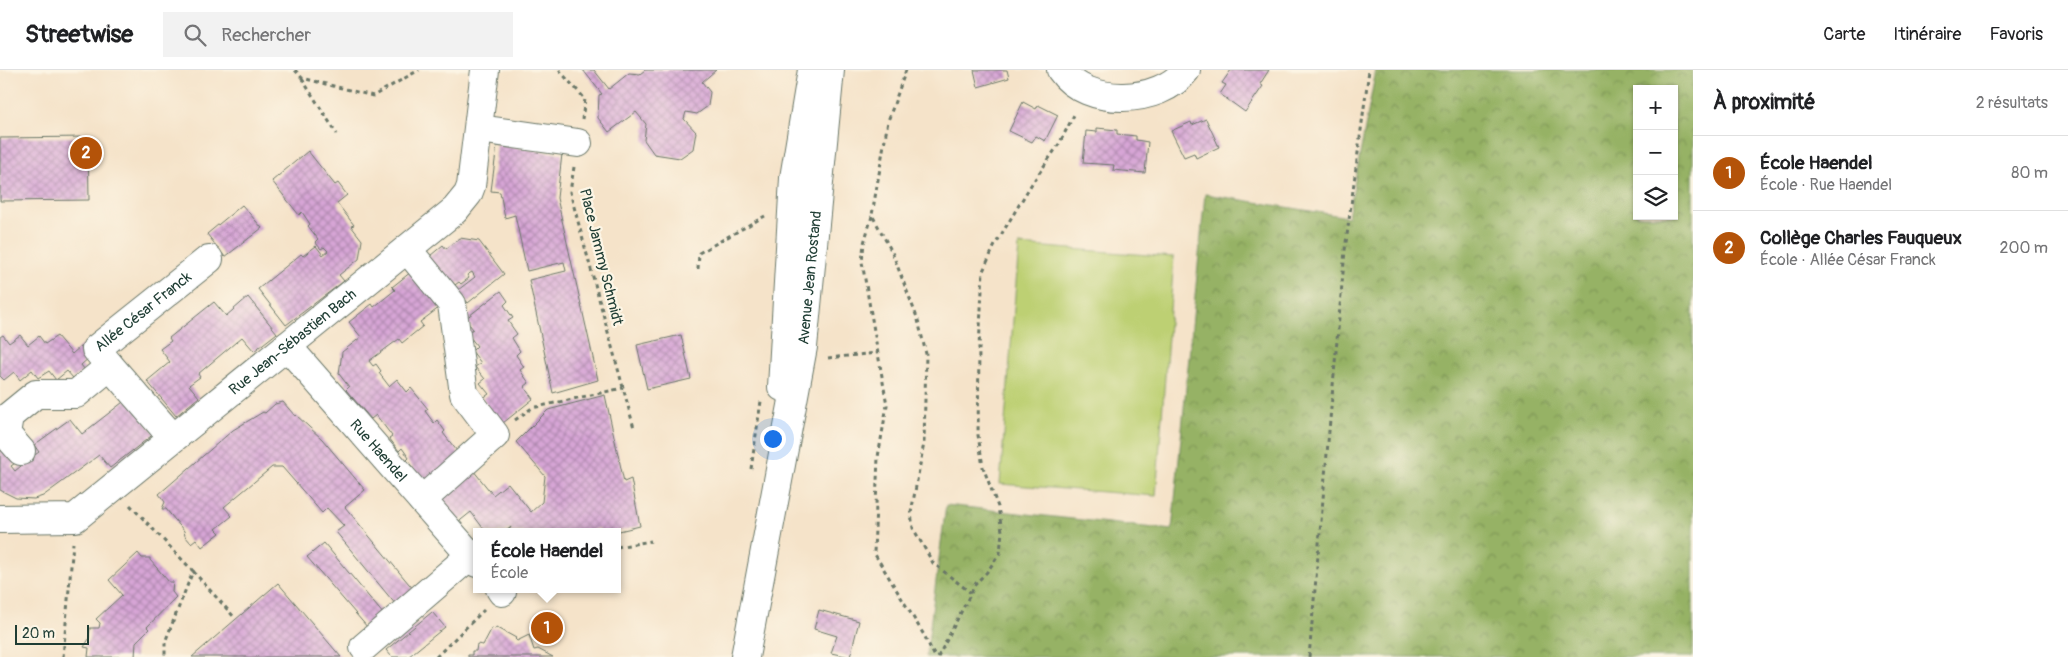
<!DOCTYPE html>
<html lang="fr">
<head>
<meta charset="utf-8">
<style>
  body { margin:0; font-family:Pangolin,sans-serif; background:#f2f2f2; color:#202124 }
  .controls { position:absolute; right:15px; top:15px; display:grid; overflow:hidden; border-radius:0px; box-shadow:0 1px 4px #0004 }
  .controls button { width:45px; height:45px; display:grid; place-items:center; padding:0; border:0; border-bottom:1px solid #e0e0e0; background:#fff; color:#202124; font:25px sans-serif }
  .scale { position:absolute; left:15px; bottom:12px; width:74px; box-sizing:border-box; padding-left:5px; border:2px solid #1f3d34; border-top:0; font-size:14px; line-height:18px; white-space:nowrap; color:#1f3d34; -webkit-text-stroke:4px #fcf5e5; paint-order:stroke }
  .you { position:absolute; left:772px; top:368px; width:18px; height:18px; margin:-12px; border:4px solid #fff; border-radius:50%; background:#1a73e8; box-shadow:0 0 0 8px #1a73e833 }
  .badge { display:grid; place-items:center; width:32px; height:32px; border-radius:50%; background:#b45309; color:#fff; font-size:16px; font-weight:700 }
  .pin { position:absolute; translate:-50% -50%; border:2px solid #fff; box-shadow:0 1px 5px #0006 }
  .popup { position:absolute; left:473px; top:458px; width:148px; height:65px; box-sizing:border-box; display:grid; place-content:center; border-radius:0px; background:#fff; filter:drop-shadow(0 1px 4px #0005); font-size:16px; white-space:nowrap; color:#757577 }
  .popup b { font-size:19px; color:#202124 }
  .popup::after { content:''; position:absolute; left:50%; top:100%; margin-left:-10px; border:10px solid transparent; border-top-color:#fff }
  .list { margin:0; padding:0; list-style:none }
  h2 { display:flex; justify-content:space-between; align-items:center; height:65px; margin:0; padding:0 20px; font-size:21px }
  h2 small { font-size:16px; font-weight:400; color:#757577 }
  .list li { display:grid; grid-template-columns:32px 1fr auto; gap:15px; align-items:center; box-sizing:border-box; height:75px; padding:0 20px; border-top:1px solid #e0e0e0 }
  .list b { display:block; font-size:19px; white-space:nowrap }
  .list p { margin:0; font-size:16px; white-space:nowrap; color:#757577 }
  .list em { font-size:16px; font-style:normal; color:#757577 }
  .icon { flex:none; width:28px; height:28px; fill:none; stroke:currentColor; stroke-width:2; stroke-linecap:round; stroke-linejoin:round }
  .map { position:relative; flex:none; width:1693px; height:587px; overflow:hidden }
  header { display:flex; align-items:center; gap:30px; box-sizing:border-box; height:70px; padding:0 25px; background:#fff; border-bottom:1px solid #e0e0e0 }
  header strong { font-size:24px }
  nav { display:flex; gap:28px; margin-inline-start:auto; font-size:18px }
  .search { width:350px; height:45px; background:#f2f2f2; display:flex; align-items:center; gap:12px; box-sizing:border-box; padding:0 18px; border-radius:0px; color:#757577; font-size:19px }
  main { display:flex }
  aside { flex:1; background:#fff }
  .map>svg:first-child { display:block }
</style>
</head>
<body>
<header>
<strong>Streetwise</strong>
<div class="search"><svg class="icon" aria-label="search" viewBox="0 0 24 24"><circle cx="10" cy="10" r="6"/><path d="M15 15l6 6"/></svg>Rechercher</div>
<nav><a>Carte</a><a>Itinéraire</a><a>Favoris</a></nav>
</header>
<main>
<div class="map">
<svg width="1693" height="587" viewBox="0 0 1693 587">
  <defs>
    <pattern id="forest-crowns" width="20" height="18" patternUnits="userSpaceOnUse" patternTransform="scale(1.25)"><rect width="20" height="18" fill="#96b265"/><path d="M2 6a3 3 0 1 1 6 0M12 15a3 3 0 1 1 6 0" fill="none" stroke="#7a9254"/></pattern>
    <pattern id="building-cross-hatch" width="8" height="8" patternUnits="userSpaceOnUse" patternTransform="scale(1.25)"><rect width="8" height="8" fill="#d7a5d6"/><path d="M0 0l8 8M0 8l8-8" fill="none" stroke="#ae88ae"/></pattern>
  </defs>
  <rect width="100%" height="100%" fill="#fcf5e5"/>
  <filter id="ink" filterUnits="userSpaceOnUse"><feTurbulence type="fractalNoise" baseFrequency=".02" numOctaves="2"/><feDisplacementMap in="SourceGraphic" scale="10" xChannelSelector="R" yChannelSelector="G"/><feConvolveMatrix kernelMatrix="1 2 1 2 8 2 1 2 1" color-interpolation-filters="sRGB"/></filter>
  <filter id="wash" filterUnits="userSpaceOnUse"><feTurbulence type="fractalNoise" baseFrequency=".0096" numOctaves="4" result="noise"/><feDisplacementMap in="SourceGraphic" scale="20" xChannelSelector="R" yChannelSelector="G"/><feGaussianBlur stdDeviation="1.12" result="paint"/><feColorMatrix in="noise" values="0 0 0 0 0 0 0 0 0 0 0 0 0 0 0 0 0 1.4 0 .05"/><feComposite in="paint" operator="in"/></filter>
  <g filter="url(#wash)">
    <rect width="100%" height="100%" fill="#f5e3c9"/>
    <!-- forest -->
    <path fill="url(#forest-crowns)" stroke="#5a784c" fill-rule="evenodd" d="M1376,0H1693V587H926L946,435L1172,460L1205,124L1348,147ZM1637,19H1674V146H1637Z"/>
    <!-- garden -->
    <polygon fill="#bdd073" stroke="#6e8654" points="1019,175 1174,187 1156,426 1000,414"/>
    <g id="blocks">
      <!-- building -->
      <g fill="url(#building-cross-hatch)">
        <polygon points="583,0 594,0 609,19 629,3 640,4 645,0 716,0 702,12 710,22 708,36 697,44 686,42 684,49 696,62 693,79 680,88 654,84 644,70 646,54 636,42 609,62 598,48 599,25 602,24"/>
        <polygon points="974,0 1007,0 1009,8 978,17"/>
        <polygon points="1231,0 1269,0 1260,14 1263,16 1245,42 1220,24 1226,15 1222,13"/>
        <polygon points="1023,32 1036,39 1038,35 1058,45 1045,71 1036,66 1032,72 1009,61"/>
        <polygon points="1206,49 1219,77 1196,88 1194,83 1184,87 1171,61 1191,52 1192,55"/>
        <polygon points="1097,58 1117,60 1117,64 1136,66 1136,70 1148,72 1145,103 1113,100 1114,95 1083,93 1086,61 1097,62"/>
        <polygon points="88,67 89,130 0,131 0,68"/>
        <polygon points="497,75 562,84 557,128 598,310 553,323 529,210 566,201 564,192 527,201 515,145 505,148 500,122 491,121"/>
        <polygon points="308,81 335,115 338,113 347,125 337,133 354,155 351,156 362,170 359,189 339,205 344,211 286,255 258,219 301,184 303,186 316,176 323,185 328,181 324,177 321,179 315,172 318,169 308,156 310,154 302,142 299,145 272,111"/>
        <polygon points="242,135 262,158 225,187 207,164"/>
        <polygon points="460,168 479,171 504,204 468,233 458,220 475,207 472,202 467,205 469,208 461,214 459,212 448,220 424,191 443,175 446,179"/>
        <polygon points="416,198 444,234 420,252 423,256 402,273 399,269 369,291 373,296 376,294 381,301 379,303 389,316 397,309 407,322 411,318 428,339 425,341 434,353 437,350 445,361 443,363 461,386 425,414 407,390 409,388 402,378 399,381 389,368 392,366 376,345 371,349 346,320 349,317 339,304 342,282 361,267 349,252 372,234 374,237 395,220 392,217"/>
        <polygon points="501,221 508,231 504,235 513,248 508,251 517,264 512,268 520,281 516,285 524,297 520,300 529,313 524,317 533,329 498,357 483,328 489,324 480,313 485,309 475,297 481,293 472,281 477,276 467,263 473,259 465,249"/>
        <polygon points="248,227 277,263 254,281 242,267 198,304 200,307 189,315 199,327 176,346 147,311 170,292 160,279 171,271 169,268 214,232 226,246"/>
        <polygon points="3,265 9,273 20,265 28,275 39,266 45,274 57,266 72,284 81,276 90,287 81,295 85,300 73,308 67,301 56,310 49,301 38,308 32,300 20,310 14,302 4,310 0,306 0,267"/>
        <polygon points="681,265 691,309 647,319 637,275"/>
        <polygon points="605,325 624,412 631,409 640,456 615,462 601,462 599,458 588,462 511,462 509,460 511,457 505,462 486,462 471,442 456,454 437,429 473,400 493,425 508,413 531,442 542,432 545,406 516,372 548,340"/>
        <polygon points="127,329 155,363 110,398 99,385 43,426 34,429 16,428 0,420 0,369 18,391 11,396 15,401 21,396 19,393 28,390 39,382 34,375 70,349 82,364"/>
        <polygon points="283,332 295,346 296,345 322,369 365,420 345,437 419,526 401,541 336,462 344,456 327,438 322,443 282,397 272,397 224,437 232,446 216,459 220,463 202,477 196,469 191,473 185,466 184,461 166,439 162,439 165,432 159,424 233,360 263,342 265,343 275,334"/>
        <polygon points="324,473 384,545 368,558 307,487"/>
        <polygon points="138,483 142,488 150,488 150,490 169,512 173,512 172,522 176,527 147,557 149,559 136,572 135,587 88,587 89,578 84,577 89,569 90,558 99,558 100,553 96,549 122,525 109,510"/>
        <polygon points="278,513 341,587 192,587"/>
        <polygon points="819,540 859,551 850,587 831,583 837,566 814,559"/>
        <polygon points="432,542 445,557 408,587 392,587 386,580"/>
        <polygon points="496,557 516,568 515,569 517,571 529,565 534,580 538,579 553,587 468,587 468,585 472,585 472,581 476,581 477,574 483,575 492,558 495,559"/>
      </g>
    </g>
  </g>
  <g filter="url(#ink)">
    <use href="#blocks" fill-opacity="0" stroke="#6a7768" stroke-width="1"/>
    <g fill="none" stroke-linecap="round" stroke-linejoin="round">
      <!-- minor casing -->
      <g stroke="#6a7768" stroke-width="30">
        <g id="minor">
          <path d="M1061,0C1086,37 1160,35 1186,0"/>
          <polyline points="479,59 578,73"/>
          <polyline points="407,179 452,234 464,324 495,365 422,430"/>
          <path id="s1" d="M287,276L477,493"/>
          <polyline points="110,296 173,368"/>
          <polyline points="782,317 794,108 812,0"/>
          <path id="s2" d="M21,381L6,364L9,346L36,324H76L110,296L96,279L209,189"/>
          <path id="s3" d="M0,449L75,448L455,140L468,124L471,116L485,0"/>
          <polyline points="500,519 502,522"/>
          <polyline points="364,577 471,485"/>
          <path id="s4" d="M745,587L803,277L830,0"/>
        </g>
      </g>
      <!-- path -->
      <g stroke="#6a7768" stroke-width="3" stroke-dasharray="4 4" stroke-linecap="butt">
        <polyline points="295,0 302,8 373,26 419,0"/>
        <polyline points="559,0 585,29 582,49"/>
        <polyline points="906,0 888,51 872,145 892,182 918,250 926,284 924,373 911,443 913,458 933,493 971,523"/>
        <polyline points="302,9 337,64"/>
        <polyline points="574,97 570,122 634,358"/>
        <polyline points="872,146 864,173 862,192 887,335 878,387 874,483 924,565 935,587"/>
        <polyline points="698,199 699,183 765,146"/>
        <polyline points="828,288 877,283"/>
        <polyline points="515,350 532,338 623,318"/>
        <polyline points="751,399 761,331"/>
        <polyline points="130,435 193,501 165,572 165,587"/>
        <polyline points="617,477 651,471"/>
        <polyline points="193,501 234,547"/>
        <polyline points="63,587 73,473"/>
        <polyline points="436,587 484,540"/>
        <polyline points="938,587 976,513 987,502 1000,483 1002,461 998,437 983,397 978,365 979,277 983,201 995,175 1031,115 1059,74 1075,43"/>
        <polyline points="1309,587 1345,180 1369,0"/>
      </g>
      <!-- minor -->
      <use href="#minor" stroke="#fff" stroke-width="28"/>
    </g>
  </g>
  <g text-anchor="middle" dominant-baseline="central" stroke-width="4.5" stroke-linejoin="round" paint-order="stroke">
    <!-- street labels -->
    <g font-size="15" fill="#1f3d34" stroke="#fcf5e5">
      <text transform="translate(601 187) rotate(76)">Place Jammy Schmidt</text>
      <text stroke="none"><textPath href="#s4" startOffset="385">Avenue Jean Rostand</textPath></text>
      <text stroke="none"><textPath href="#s2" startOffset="242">Allée César Franck</textPath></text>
      <text stroke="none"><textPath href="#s3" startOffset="355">Rue Jean-Sébastien Bach</textPath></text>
      <text stroke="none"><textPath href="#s1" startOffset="139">Rue Haendel</textPath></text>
    </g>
  </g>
</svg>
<div class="controls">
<button>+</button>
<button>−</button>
<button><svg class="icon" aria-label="layers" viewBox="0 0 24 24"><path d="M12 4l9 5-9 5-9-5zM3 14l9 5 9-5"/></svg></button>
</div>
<div class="scale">20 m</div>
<div class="you"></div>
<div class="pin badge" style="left:547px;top:558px">1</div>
<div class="popup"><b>École Haendel</b>École</div>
<div class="pin badge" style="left:86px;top:83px">2</div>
</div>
<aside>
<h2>À proximité<small>2 résultats</small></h2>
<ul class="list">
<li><span class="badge">1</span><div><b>École Haendel</b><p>École · Rue Haendel</p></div><em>80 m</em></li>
<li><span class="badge">2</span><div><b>Collège Charles Fauqueux</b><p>École · Allée César Franck</p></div><em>200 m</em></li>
</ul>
</aside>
</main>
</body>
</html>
